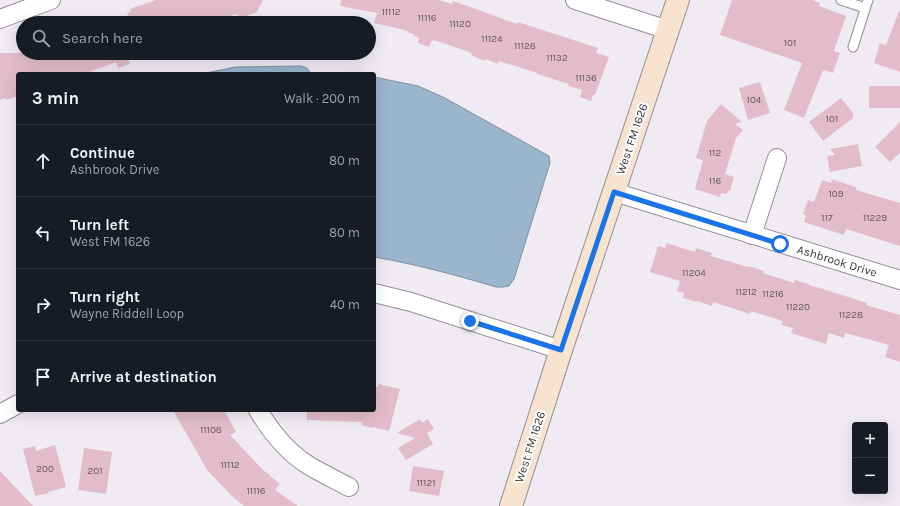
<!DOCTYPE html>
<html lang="en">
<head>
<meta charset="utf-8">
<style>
  body { margin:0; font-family:Karla,sans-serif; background:#20242c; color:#f1f3f6 }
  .controls { position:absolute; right:12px; bottom:12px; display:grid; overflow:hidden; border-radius:4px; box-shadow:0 4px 16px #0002 }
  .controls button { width:36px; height:36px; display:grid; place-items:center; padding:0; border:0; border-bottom:1px solid #363941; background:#171b24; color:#f1f3f6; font:20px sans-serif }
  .stop { position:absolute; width:12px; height:12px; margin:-9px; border:3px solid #1a73e8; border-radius:50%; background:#fff }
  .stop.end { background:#1a73e8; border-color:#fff; box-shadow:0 1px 4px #0008 }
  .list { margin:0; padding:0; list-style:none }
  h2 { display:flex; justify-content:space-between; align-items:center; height:52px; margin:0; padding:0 16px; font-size:17px }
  h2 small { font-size:13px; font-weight:400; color:#9ea1a6 }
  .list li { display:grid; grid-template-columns:26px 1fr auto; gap:12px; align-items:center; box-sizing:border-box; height:72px; padding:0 16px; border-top:1px solid #363941 }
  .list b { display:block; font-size:15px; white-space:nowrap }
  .list p { margin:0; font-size:13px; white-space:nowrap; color:#9ea1a6 }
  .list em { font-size:13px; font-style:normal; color:#9ea1a6 }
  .icon { flex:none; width:22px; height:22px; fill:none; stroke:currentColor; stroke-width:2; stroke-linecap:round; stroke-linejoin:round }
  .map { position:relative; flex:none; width:900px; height:506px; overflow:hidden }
  .search { position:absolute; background:#171b24; box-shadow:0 4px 16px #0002; left:16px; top:16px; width:360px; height:44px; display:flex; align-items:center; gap:10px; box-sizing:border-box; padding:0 14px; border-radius:22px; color:#9ea1a6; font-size:15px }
  .panel { position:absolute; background:#171b24; box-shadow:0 4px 16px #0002; left:16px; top:72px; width:360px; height:340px; border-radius:4px }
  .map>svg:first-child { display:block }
</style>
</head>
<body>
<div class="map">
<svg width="900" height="506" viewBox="0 0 900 506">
  <rect width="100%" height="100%" fill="#f0ebf3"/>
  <!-- water -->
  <g fill="#9ab5cc" stroke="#7d90a0">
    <polygon points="301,66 307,68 311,74 201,74 236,67"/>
    <path d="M374,77L418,86L443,97L549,156L550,163L514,279L509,286L503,287H496C456,275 415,264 374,257Z"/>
  </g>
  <!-- building -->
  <g fill="#e2bdc9">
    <polygon points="156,0 263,0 257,12 239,19 237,14 207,23 131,23 127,13 131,12 130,9"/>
    <polygon points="341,0 439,0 452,4 453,1 479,10 517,24 518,22 598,48 596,53 609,57 595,95 593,95 591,101 580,97 582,90 568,86 569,84 537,74 537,73 499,61 498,64 486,59 485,61 471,55 472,53 434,40 434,41 432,40 429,47 418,43 419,38 414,36 413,34 407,32 408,31 374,23 377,13 340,6"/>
    <polygon points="732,0 812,0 820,3 819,6 846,16 834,51 840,53 833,73 823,70 804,118 784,110 802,63 720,35"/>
    <polygon points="899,11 900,11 900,72 874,63 880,43 886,45"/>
    <polygon points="0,53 136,53 136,55 127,58 130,64 118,68 116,62 84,74 18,74 18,96 7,100 6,98 0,100"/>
    <polygon points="760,82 770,113 748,120 739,88"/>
    <rect x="869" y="86" width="31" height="22"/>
    <polygon points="841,98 853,113 853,118 823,141 809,122"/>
    <polygon points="721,104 742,122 735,124 743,130 736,138 725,174 734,177 730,191 728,191 727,193 725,193 725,194 721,193 720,197 695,189 703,160 696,158 707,121"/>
    <polygon points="900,122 900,153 890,162 875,147"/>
    <polygon points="858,144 862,166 830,172 827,156 835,155 830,149"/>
    <polygon points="831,179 856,187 856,190 900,203 900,246 846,229 844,235 804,222 806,215 803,214 808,200 814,202 822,180 832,183"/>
    <polygon points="666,243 695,252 696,248 712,253 711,256 748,267 748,266 764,271 763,273 794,283 795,280 809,284 809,285 823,289 867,303 866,305 900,315 900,362 885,357 889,345 845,333 844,338 829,333 826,344 791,333 793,328 781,325 783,321 751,311 750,314 713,302 712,306 697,301 697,302 683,298 684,293 677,291 680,281 650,272 658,246 665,248"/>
    <polygon points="378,384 400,389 389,431 373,427 373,428 361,425 362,422 307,420 307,410 374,410 374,386 378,387"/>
    <polygon points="173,410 224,410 236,432 230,435 263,470 270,475 270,476 280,484 275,490 298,506 244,506 232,496 207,470"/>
    <polygon points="420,419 422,423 428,419 434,429 427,433 433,444 406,460 398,448 415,438 397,433"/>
    <polygon points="55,445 66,487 48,492 49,493 35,496 23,449 35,446 36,451"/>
    <polygon points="84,448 112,452 106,494 78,490"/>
    <polygon points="413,466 444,471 439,496 409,491"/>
    <polygon points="0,471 33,506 0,506"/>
  </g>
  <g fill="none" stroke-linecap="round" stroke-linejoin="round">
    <!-- service casing -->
    <g stroke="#948f97" stroke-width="11">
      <g id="service">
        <polyline points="841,0 865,8"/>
        <polyline points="853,47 868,0"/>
      </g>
    </g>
    <!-- minor casing -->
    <g stroke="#948f97" stroke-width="20">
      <g id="minor">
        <polyline points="575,0 668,30"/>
        <polyline points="0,19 51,0"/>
        <polyline points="614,192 900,280"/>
        <polyline points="752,235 777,158"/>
        <polyline points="374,293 411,302 561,350"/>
        <path d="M258,410C271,432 286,451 308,465C321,473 336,480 349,487"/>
        <polyline points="0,414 18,404"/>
      </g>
    </g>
    <!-- secondary casing -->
    <g stroke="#948f97" stroke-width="24">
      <polyline id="secondary" points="511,506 561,350 678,0"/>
    </g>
    <!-- service -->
    <use href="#service" stroke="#fff" stroke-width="9"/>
    <!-- minor -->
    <use href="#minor" stroke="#fff" stroke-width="18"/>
    <!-- secondary -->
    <use href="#secondary" stroke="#f8e2d0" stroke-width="22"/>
  </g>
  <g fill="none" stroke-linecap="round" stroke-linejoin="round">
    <!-- route -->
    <polyline stroke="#1a73e8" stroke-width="5" points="470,321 561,350 614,192 780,244"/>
  </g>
  <g text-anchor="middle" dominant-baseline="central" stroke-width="4" stroke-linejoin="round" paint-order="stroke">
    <!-- number labels -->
    <g font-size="10" fill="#64595e">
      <text x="391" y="12">11112</text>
      <text x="427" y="18">11116</text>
      <text x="460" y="24">11120</text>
      <text x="492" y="39">11124</text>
      <text x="790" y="43">101</text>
      <text x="525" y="46">11128</text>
      <text x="557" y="58">11132</text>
      <text x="586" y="78">11136</text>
      <text x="754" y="100">104</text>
      <text x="832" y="119">101</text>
      <text x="715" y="153">112</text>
      <text x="715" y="181">116</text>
      <text x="836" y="194">109</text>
      <text x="827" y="218">117</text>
      <text x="875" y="218">11229</text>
      <text x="694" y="273">11204</text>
      <text x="746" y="292">11212</text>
      <text x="773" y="294">11216</text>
      <text x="798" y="307">11220</text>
      <text x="851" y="315">11228</text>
      <text x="211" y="430">11108</text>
      <text x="230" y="465">11112</text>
      <text x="45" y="469">200</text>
      <text x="95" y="471">201</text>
      <text x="426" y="483">11121</text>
      <text x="256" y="491">11116</text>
    </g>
    <!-- street labels -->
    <g font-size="12" fill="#3a383b" stroke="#fff">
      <text transform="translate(632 139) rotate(-71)">West FM 1626</text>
      <text transform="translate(837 261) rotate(17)">Ashbrook Drive</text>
      <text transform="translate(530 447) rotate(-72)">West FM 1626</text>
    </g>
  </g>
</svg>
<div class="controls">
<button>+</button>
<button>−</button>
</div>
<div class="stop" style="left:780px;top:244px"></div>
<div class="stop end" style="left:470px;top:321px"></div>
<div class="search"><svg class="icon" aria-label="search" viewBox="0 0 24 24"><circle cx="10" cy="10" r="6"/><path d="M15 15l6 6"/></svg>Search here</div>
<section class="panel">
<h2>3 min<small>Walk · 200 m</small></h2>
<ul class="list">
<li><svg class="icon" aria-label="ahead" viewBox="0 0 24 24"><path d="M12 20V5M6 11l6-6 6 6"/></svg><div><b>Continue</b><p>Ashbrook Drive</p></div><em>80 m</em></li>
<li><svg class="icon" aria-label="left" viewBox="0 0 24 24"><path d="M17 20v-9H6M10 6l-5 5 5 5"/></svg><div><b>Turn left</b><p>West FM 1626</p></div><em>80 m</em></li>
<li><svg class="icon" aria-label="right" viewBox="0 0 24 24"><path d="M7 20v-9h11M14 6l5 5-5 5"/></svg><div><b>Turn right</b><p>Wayne Riddell Loop</p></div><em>40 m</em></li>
<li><svg class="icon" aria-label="arrive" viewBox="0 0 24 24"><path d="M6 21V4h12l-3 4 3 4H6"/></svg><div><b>Arrive at destination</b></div></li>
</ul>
</section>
</div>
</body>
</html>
